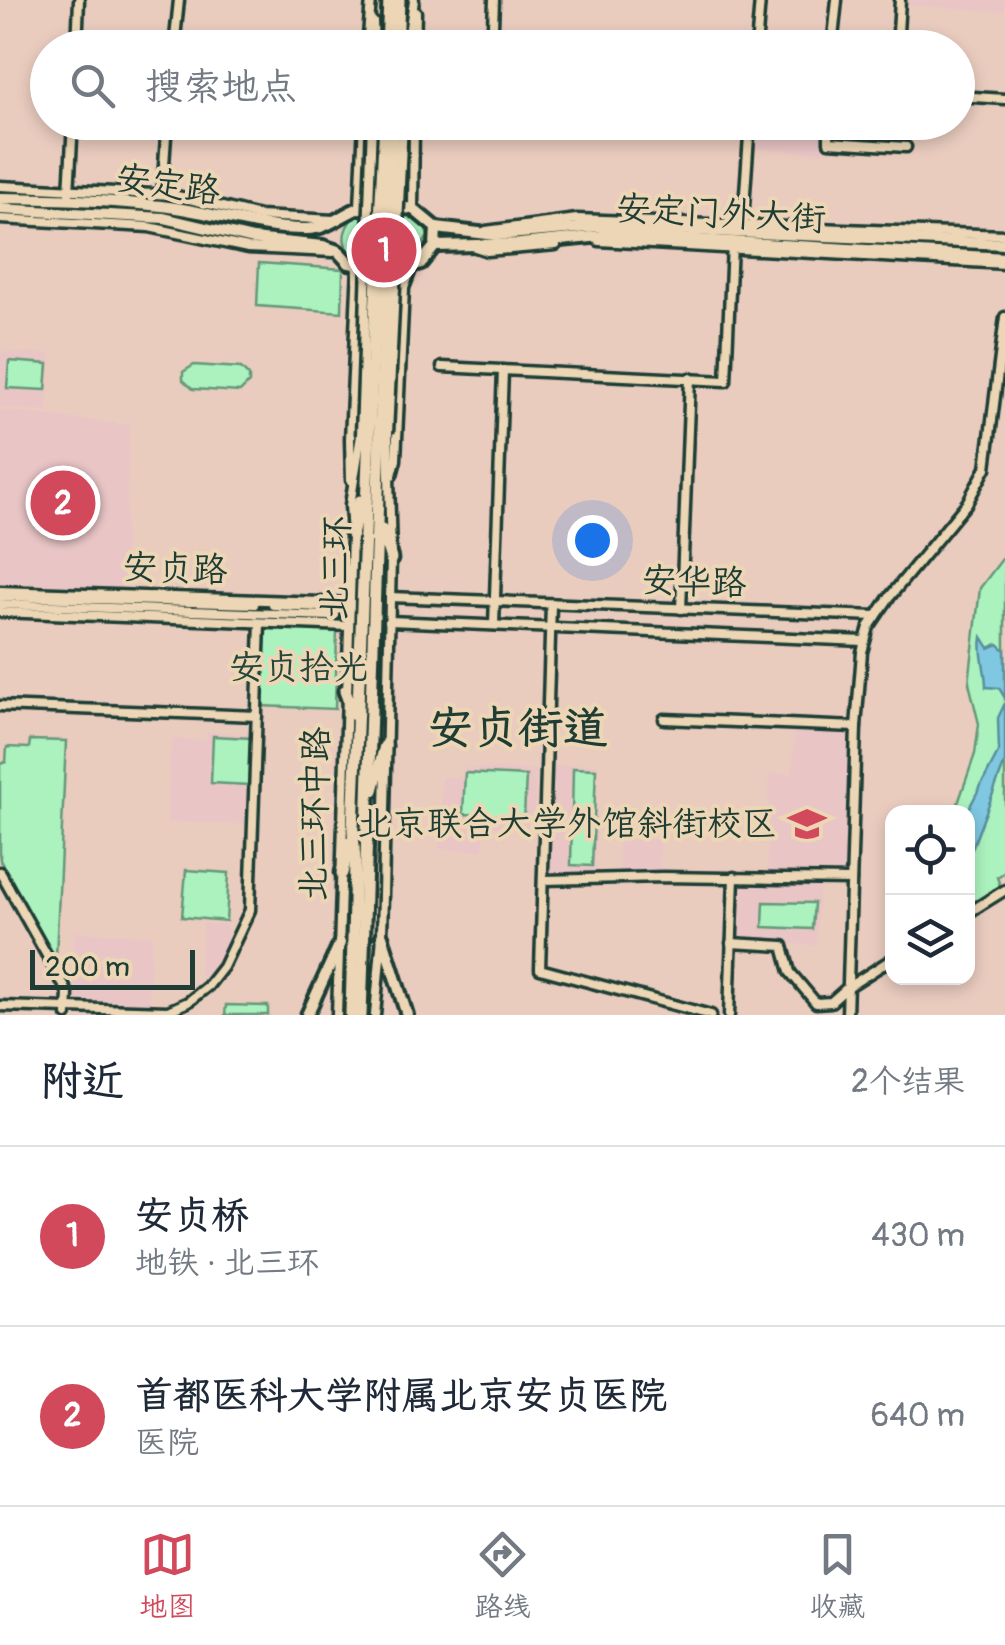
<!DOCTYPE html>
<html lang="zh">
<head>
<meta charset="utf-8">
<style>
  body { margin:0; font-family:Pangolin,"LXGW WenKai TC",sans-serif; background:#f6f6f7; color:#1f2937 }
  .controls { position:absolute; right:30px; bottom:30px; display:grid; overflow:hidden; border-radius:20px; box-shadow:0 5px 15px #0003 }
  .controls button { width:90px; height:90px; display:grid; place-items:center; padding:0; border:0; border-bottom:2px solid #e0e1e3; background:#fff; color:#1f2937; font:50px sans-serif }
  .scale { position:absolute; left:30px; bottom:25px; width:165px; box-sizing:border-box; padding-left:10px; border:5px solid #1f3d34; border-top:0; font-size:28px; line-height:35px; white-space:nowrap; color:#1f3d34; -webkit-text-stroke:8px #ecd6b5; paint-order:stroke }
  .you { position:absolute; left:592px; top:540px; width:35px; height:35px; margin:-25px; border:8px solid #fff; border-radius:50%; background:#1a73e8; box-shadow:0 0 0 15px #1a73e833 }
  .badge { display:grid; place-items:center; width:65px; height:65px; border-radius:50%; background:#d1495b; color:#fff; font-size:32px; font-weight:700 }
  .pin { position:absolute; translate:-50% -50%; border:5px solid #fff; box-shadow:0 2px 10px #0006 }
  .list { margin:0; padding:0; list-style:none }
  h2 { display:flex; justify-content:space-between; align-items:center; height:130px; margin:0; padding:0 40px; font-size:42px }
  h2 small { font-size:32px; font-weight:400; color:#747a83 }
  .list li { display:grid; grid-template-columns:65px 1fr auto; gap:30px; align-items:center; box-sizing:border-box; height:180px; padding:0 40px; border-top:2px solid #e0e1e3 }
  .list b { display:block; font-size:38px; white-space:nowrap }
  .list p { margin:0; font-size:32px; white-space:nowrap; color:#747a83 }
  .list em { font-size:32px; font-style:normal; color:#747a83 }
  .icon { flex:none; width:55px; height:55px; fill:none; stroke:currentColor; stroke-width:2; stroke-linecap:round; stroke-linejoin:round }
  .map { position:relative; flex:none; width:1005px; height:1015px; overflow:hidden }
  .search { position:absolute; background:#fff; box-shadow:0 5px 15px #0003; left:30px; right:30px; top:30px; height:110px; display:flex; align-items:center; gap:25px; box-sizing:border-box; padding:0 35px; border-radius:55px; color:#747a83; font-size:38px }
  .sheet { height:490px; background:#fff }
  nav { display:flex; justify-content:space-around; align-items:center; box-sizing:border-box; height:140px; border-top:2px solid #e0e1e3; background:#fff; font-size:28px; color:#747a83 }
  nav a { display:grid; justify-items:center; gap:5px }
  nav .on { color:#d1495b }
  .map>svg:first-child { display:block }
</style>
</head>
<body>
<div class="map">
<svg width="1005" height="1015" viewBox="0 0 1005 1015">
  <rect width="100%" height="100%" fill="#eaccbf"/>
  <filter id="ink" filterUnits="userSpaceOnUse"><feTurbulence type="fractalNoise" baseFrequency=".01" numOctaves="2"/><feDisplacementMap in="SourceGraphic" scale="20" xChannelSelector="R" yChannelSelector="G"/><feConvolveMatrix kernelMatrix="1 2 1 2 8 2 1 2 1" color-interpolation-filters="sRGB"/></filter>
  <g filter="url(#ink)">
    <!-- built -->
    <g fill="#e9c5c6">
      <polygon points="905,0 1005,0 1005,12 905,5"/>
      <polygon points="754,123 825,123 823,153 752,148"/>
      <polygon points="0,352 51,354 47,412 0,407"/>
      <polygon points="0,410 130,425 123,588 0,582"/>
      <polygon points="793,731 848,732 845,879 767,875 769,773 793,773"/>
      <polygon points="207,732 252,734 249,825 167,822 171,739 206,740"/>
      <polygon points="597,764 595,874 551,872 554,766"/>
      <polygon points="464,768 536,770 534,828 485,827 483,851 439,849 442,777 463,777"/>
      <rect x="619" y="839" width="41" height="32"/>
      <polygon points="735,882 819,885 816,945 733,942"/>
      <polygon points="203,923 226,925 228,944 207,978 199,973"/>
      <polygon points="74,932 152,935 149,1004 71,1000"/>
    </g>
    <!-- green -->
    <g fill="#abf2be" stroke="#659879" stroke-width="2.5">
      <path d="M407,212L422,221L428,236L417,255C403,261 367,262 353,253C337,242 346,222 359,213Z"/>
      <polygon points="259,263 343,269 342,312 257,306"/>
      <polygon points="9,361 48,364 46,390 7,388"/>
      <polygon points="194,365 241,368 249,376 249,383 240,392 193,389 183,380 183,372"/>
      <polygon points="1005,555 1005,872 997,877 1001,889 968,909 968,812 955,812 975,754 979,724 969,683 980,588"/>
      <polygon points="264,628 337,630 335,709 261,706"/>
      <polygon points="213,736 251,738 249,785 211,783"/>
      <polygon points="30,740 66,741 56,957 52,957 0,860 0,764 6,762 7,747 29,748"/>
      <polygon points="573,768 596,769 592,866 571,865"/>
      <polygon points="465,773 526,776 524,817 463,814"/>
      <polygon points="186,870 229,873 226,921 182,917"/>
      <polygon points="764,902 814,903 812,929 763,927"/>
      <polygon points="226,1005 268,1006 268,1015 225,1015"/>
    </g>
    <!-- water -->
    <g fill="#80c7e1" stroke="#59909c" stroke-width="2.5">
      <path d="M982,637L989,648L998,644L1005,650V698L999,688L986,687C986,668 979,656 982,637Z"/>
      <polygon points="1005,703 1005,762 968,859 967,812 999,751 998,718"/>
    </g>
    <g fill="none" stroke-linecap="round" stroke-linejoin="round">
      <!-- minor casing -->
      <g stroke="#1f3d34" stroke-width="15">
        <g id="minor">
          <polyline points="373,22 374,48"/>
          <polyline points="493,26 494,0"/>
          <polyline points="77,48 79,0"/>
          <polyline points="174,48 179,0"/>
          <polyline points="367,48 371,0"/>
          <polyline points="407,48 414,0"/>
          <polyline points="415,48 416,12"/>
          <polyline points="756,48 760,0"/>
          <polyline points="832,48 837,0"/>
          <polyline points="897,48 900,0"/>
          <polyline points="958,96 1005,99"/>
          <polyline points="829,122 829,142 906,147"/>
          <polyline points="0,186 173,195 259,216 334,220"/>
          <polyline points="69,193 73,122"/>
          <polyline points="162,194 167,122"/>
          <polyline points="360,206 364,122"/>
          <polyline points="413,209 414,122"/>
          <polyline points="0,219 149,227 248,248 333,252"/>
          <polyline points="738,225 743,221 750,122"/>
          <polyline points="486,231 577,219 1005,235"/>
          <polyline points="599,241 1005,264"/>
          <polyline points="475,247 487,251 556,245"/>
          <polyline points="442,367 726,381 732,244"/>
          <polyline points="392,475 396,460 404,288 412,267"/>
          <polyline points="351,480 350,439 358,266"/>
          <polyline points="0,591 349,603"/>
          <polyline points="0,596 254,604"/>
          <polyline points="390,597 876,616"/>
          <polyline points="0,604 329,616 335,615 333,607"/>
          <polyline points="551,604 540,969 711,1015"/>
          <polyline points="273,605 349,608"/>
          <polyline points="681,609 690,378"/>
          <polyline points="0,612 348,626"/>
          <polyline points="389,621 864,641"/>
          <polyline points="494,625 503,370"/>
          <polyline points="0,706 257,716"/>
          <polyline points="664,719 856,727"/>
          <polyline points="0,872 68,993 67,1015"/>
          <polyline points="544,880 663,877 851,880"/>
          <polyline points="968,913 1005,890"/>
          <polyline points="731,943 783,946 790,972 816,1003 831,1002 848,987 892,959"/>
          <polyline points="0,1006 168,1011 188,1002 208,986 223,967 250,910 260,623"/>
          <polyline points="337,1015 352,535 350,505 361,435"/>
          <polyline points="375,1015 382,936 391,559 388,433"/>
          <polyline points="729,1015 734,877"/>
          <polyline points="847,1015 856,727 862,652 869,627 888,599 967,503 986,468 1005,317"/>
        </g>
      </g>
      <!-- major casing -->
      <g stroke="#1f3d34" stroke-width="18">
        <g id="major">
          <path d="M0,198C53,199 108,200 161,206C210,211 255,229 305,229C333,230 347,206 374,205"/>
          <polyline points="0,209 164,218 253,239 323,246 338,251 349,263 370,268 399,270 421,263 435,246 436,228 413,209 391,206"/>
          <polyline points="436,228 496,235 601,226 1005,244"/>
          <polyline points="435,246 520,244 612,235 1005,258"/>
          <polyline points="382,936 407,1015"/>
          <polyline points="307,1015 340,943"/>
        </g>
      </g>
      <!-- highway casing -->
      <g stroke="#1f3d34" stroke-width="19">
        <g id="highway">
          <polyline points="387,48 389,0"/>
          <polyline points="397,48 399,0"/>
          <polyline points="382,530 391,559"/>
          <polyline points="352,535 360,501"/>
          <polyline points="345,691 354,715"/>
          <polyline points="373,790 385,746"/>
          <polyline points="342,873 349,843"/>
          <polyline points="351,1015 355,863 353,829 369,433"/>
          <polyline points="361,1015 380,432"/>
        </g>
      </g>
      <!-- minor -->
      <use href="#minor" stroke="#ecd6b5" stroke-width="8"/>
      <!-- major -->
      <use href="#major" stroke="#ecd6b5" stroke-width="10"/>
      <!-- highway -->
      <use href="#highway" stroke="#ecd6b5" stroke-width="11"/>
      <!-- minor-bridge casing -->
      <g stroke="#1f3d34" stroke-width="15" stroke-linecap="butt">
        <g id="minor-bridge">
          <polyline points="388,433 403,122"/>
          <polyline points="361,435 372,122"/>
        </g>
      </g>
      <!-- highway-bridge casing -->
      <g stroke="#1f3d34" stroke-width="19" stroke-linecap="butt">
        <g id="highway-bridge">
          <polyline points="380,432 394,122"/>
          <polyline points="369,433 385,122"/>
        </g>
      </g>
      <!-- minor-bridge -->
      <use href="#minor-bridge" stroke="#ecd6b5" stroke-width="8"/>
      <!-- highway-bridge -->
      <use href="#highway-bridge" stroke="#ecd6b5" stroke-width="11"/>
    </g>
  </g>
  <!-- icons -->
  <defs>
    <g id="university-bare" transform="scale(3)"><path d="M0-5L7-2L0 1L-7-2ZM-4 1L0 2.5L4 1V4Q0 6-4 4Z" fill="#d1495b" stroke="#ecd6b5" stroke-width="2.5" paint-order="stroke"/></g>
  </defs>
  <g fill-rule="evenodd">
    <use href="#university-bare" x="807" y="824"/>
  </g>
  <g text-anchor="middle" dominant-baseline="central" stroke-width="8" stroke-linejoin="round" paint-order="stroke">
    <!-- street labels -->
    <g font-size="35" fill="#1f3d34" stroke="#ecd6b5">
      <text transform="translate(168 185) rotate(8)">安定路</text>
      <text transform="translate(721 214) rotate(3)">安定门外大街</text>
      <text transform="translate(336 568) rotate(-88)">北三环</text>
      <text transform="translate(175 569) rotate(2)">安贞路</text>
      <text transform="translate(694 582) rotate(2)">安华路</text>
      <text transform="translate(315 814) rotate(-89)">北三环中路</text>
    </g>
    <!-- park labels -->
    <g font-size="35" fill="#26463b" stroke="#ecd6b5">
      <text x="299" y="668">安贞拾光</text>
    </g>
    <!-- poi labels -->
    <g font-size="35" fill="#1f3d34" stroke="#ecd6b5" text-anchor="end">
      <text x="777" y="824">北京联合大学外馆斜街校区</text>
    </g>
    <!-- district labels -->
    <g font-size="45" font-weight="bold" fill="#1f3d34" stroke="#ecd6b5">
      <text x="518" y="729">安贞街道</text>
    </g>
  </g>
</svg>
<div class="controls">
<button><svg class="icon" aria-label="locate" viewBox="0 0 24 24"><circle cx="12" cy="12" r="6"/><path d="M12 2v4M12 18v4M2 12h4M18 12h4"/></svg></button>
<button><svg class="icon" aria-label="layers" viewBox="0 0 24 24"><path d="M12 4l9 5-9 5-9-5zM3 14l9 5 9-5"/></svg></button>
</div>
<div class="scale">200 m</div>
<div class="you"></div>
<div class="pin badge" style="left:384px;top:250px">1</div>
<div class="pin badge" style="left:63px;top:503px">2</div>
<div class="search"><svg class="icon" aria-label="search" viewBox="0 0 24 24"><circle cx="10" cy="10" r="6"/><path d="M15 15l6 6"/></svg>搜索地点</div>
</div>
<section class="sheet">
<h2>附近<small>2个结果</small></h2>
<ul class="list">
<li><span class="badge">1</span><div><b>安贞桥</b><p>地铁 · 北三环</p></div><em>430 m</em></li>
<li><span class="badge">2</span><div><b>首都医科大学附属北京安贞医院</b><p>医院</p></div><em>640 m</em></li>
</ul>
</section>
<nav>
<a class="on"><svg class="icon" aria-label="map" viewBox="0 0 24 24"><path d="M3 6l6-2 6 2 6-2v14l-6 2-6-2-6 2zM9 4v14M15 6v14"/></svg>地图</a>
<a><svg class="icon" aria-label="directions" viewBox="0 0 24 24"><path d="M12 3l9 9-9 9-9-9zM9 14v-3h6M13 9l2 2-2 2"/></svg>路线</a>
<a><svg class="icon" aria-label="saved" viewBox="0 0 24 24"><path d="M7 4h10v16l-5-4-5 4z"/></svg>收藏</a>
</nav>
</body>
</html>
